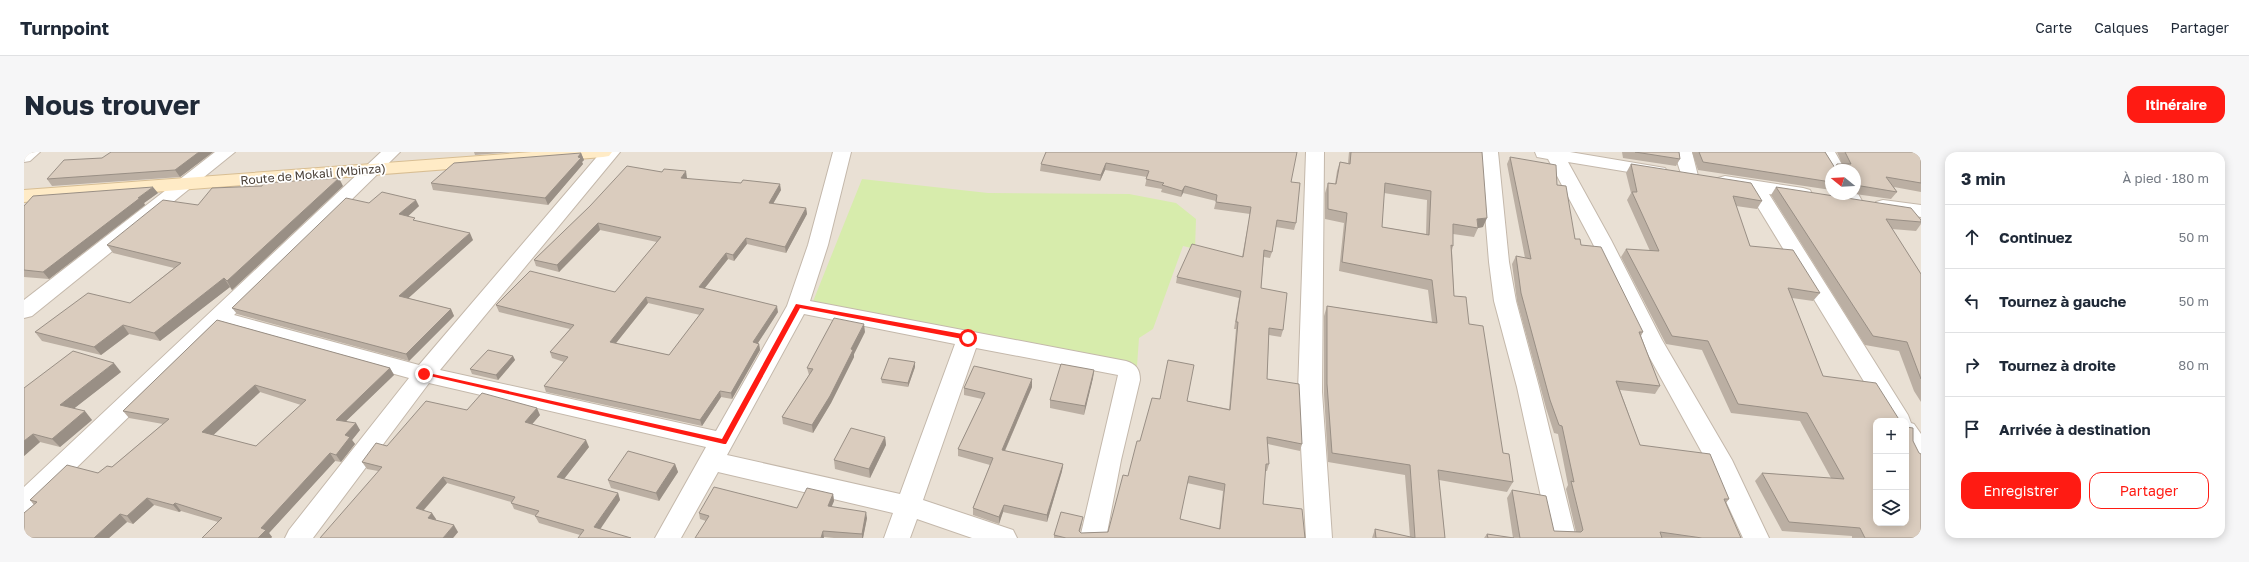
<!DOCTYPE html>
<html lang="fr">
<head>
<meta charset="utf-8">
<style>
  body { margin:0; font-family:"Golos Text",sans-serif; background:#f6f6f7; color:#1f2937 }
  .controls { position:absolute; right:12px; bottom:12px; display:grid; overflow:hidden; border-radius:8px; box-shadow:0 2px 10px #0003 }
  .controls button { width:36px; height:36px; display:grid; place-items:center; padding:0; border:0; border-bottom:1px solid #e0e1e3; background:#fff; color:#1f2937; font:20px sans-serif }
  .compass { position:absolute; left:1801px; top:12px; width:36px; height:36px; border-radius:50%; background:#fff; box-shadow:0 2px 10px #0003; rotate:288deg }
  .stop { position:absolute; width:12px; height:12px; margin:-9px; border:3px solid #ff1b13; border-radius:50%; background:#fff }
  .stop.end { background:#ff1b13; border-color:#fff; box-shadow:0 1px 4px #0008 }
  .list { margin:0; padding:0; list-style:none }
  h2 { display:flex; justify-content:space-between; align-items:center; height:52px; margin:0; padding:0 16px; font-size:17px }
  h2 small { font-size:13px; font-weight:400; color:#747a83 }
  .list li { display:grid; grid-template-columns:26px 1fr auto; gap:12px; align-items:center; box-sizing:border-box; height:64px; padding:0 16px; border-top:1px solid #e0e1e3 }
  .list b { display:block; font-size:15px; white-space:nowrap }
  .list em { font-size:13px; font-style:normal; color:#747a83 }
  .actions { display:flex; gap:8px; padding:12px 16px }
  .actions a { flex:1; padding:9px 0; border:1px solid #ff1b13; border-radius:12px; text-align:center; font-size:14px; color:#ff1b13 }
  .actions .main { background:#ff1b13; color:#fff }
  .icon { flex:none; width:22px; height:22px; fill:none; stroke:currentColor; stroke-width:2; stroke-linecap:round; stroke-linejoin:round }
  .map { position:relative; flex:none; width:1897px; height:386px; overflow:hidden; border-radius:12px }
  header { display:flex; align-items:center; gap:24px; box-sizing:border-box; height:56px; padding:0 20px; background:#fff; border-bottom:1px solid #e0e1e3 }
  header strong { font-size:19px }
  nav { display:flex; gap:22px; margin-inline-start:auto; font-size:14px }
  .intro { display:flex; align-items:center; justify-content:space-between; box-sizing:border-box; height:96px; padding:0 24px }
  h1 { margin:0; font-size:28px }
  .button { padding:10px 18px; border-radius:12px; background:#ff1b13; color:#fff; font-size:14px; font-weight:700 }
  main { display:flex; gap:24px; padding:0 24px }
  aside { flex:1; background:#fff; border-radius:12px; box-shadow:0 2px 10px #0003 }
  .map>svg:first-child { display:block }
</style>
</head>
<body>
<header>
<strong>Turnpoint</strong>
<nav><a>Carte</a><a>Calques</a><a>Partager</a></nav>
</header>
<div class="intro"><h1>Nous trouver</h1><a class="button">Itinéraire</a></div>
<main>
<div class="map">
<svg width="1897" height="386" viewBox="0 0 1897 386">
  <rect width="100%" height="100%" fill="#f5efe6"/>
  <!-- residential -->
  <path fill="#e9e0d4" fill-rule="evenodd" d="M0,0H1897V386H0ZM1807,18H1831V42H1807ZM1852,269H1882V371H1852Z"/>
  <!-- green -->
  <polygon fill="#d7ecac" points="838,27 964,41 1105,42 1152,51 1172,67 1171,97 1159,94 1129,177 1115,186 1113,214 788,152"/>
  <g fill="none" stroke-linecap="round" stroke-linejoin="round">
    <!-- street casing -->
    <g stroke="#c4b8ab" stroke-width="2">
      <g id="street">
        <polygon points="0,0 16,0 6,9 0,10"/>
        <polygon points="191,0 211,0 8,164 0,166 0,148"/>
        <path d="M357,0H376L210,163L395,213L577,0H596L416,218L692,279L763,154L784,93L809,0H827L804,93L786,149L1102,209C1112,212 1116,217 1116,228L1097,308L1082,386H1056L1094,223L952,196L899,348L989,378L993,386H948L893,367L886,386H860L869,361L694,320L657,386H631L682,295L405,231L289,386H261L265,378L385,226L198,174L9,358L0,361V335ZM780,162L931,192L876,342L703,303Z"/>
        <polygon points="1282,0 1300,0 1298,240 1308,386 1282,386 1274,240"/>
        <polygon points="1456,0 1474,0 1485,110 1492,149 1515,235 1552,386 1526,386 1493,235 1470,149 1465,110"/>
        <polygon points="1511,0 1546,0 1635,15 1641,16 1644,20 1641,24 1635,25 1544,10 1587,88 1638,188 1708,308 1745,386 1719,386 1687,317 1616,188 1567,88 1524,7 1513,5"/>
        <polygon points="1650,0 1668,0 1674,24 1671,28 1665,29 1659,28"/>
        <polygon points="1793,0 1811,0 1821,18 1807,18 1806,22"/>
        <polygon points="1701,24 1779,36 1786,38 1788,42 1786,46 1779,48 1745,42 1884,263 1887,271 1890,272 1897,282 1897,311 1888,309 1882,298 1882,269 1864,269 1724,39 1694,34 1692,30 1694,26"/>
        <polygon points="1832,38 1838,49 1836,53 1829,55 1822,53 1816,42 1831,42"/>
        <polygon points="1859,48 1897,53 1897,65 1852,58 1850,54 1852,50"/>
      </g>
    </g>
    <!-- secondary casing -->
    <g stroke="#d8be93" stroke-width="2">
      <polygon id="secondary" points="508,0 588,0 585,4 579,5 0,50 0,38"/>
    </g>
    <!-- street -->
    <use href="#street" fill="#fff" fill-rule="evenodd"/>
    <!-- secondary -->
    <use href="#secondary" fill="#ffebc6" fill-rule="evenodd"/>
  </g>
  <!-- wall -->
  <g fill="#bbafa3" fill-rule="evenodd">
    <polygon points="189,0 156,25 28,34 23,27 78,6"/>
    <polygon points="450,0 488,0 451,3"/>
    <path d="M1022,0L1267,30L1272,71L1270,78L1252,75L1248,100L1246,106L1240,105L1237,136L1259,178L1257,185L1245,183L1243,227L1278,292L1276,299L1244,292L1245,312L1243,319H1241L1239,352L1281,386H1030V383L1058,371L1056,380L1057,381L1084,380L1116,289L1136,247L1163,249L1205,257L1212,177H1210L1215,146L1152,131L1153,125L1218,105L1226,62L1190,57L1192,49L1159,41L1157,45L1137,40L1138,37L1121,34L1123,25L1081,18L1076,29L1016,19L1017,12ZM1163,331L1199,339L1195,377L1156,367Z"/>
    <path d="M1325,0H1458L1459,75L1454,76L1450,85L1429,82V94L1428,98L1430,144L1445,172L1479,301L1489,330L1483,340L1415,328L1421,386H1348L1351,377L1386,385L1381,323L1304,310L1300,242V164L1303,154L1408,170L1404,138L1315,119L1320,71L1301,67V41L1304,31L1311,32L1313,19L1316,10L1324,11ZM1360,41L1403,48L1402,82L1358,75Z"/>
    <polygon points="1598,0 1655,0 1656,7 1652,14 1599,6"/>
    <polygon points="1668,0 1801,0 1811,16 1818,12 1813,0 1897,0 1897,40 1870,35 1873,40 1867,47 1831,42 1831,18 1807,18 1807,38 1674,18"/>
    <polygon points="557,1 560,8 558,10 559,12 524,53 409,38 407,31"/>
    <polygon points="1486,5 1533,33 1551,87 1557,93 1619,180 1617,184 1636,234 1631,242 1596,238 1616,293 1705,347 1702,351 1717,386 1460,386 1463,382 1489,386 1483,346 1488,338 1530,379 1552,380 1542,337 1544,333 1534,282 1530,281 1522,256 1493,149 1488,112 1492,104 1501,106 1483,12"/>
    <polygon points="1607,12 1738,49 1733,57 1712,54 1726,94 1796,141 1789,149 1768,146 1799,224 1889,289 1897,386 1828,386 1828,384 1758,379 1731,329 1738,321 1807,326 1776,269 1707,261 1678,198 1642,192 1597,105 1602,97 1626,99 1603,48 1607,41 1602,21"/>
    <path d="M663,26L662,27L757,38L749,52L782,56L783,62L762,101L723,92L710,109L704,107L680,137L754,160L734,191L735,192L736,198L708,247L697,245L678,274L522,240L520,234L540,210L528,206L526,200L546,177L475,160L472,153L591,140L633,90L576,78L535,120L512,114L510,108L566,54ZM624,151L676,163L645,203L592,191Z"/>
    <polygon points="319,34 208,138 206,135 136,189 105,182 77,203 18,189 11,180 106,151 150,116 89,101 83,93 174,53"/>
    <polygon points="1752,35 1897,70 1897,72 1892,79 1868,77 1897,122 1897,250 1890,239 1875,199 1841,193 1747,43"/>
    <polygon points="134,41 120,51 121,53 25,127 0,125 0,54"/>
    <polygon points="345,51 395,54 384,64 392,69 449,88 384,146 427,157 430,164 385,209 213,162 208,156"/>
    <path d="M193,168L366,216L370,223L322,269L336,278L328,288L331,292L317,310L311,309L245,381L248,385L247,386H178L194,370L157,359L155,360L130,353L109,372L103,370L85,386H0L10,353L6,348L88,315L139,272L105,266L99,259ZM236,240L277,253L232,294L189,283Z"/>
    <polygon points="841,180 830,202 830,205 807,251 789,281 759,272 758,265 785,223 783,216"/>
    <polygon points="489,204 491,208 474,228 448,222 446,217"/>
    <polygon points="891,215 884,235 858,231 857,227"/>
    <polygon points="1070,218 1069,226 1060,263 1026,256 1026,248"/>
    <polygon points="97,220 49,257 68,268 36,295 16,290 0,304 0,236"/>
    <polygon points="1008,235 981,299 1039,312 1038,319 1023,370 979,360 975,372 949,363 949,356 966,313 934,304 934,297 958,247 940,243 940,236"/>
    <polygon points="443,258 516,263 508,272 565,295 540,327 594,341 596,348 556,383 515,371 511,364 512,364 490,357 487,350 423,331 400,358 412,367 412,368 434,380 429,386 354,319 343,317 338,310 363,294"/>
    <polygon points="861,285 862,293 846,326 811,317 810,308"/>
    <polygon points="651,312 654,320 635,349 587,336 584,328"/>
    <polygon points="809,342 810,349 807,355 843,366 839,386 810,386 800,385 682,369 676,367 675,361 773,356"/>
  </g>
  <!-- shaded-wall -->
  <g fill="#998f85">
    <polygon points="175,0 189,0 156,25 151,18"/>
    <polygon points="557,1 560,8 558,10 559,12 524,53 521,46"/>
    <polygon points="1082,11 1081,18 1076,29 1077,23"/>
    <polygon points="662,19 663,26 658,33 657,26"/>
    <polygon points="315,26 319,34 208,138 203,129"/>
    <polygon points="756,32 757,38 746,57 745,51"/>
    <polygon points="1161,34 1159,41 1157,45 1158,39"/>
    <polygon points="129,35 134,41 120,51 121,53 25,127 19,120 114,46"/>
    <polygon points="392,48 395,54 379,69 375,62"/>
    <polygon points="782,56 783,62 762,101 761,95"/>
    <polygon points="1463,66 1459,75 1454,76 1453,67"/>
    <polygon points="574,71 576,78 535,120 533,113"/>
    <polygon points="446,81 449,88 379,151 375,144"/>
    <polygon points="722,86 723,92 710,109 709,103"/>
    <polygon points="702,101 704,107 676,142 675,135"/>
    <polygon points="200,126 206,135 136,189 130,181"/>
    <polygon points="622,145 624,151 588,196 586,190"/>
    <polygon points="753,154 754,160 730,197 729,190"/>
    <polygon points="427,157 430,164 385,209 382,202"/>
    <polygon points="840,172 841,180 830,202 830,205 807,251 789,281 788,273"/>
    <polygon points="99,173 105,182 77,203 70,195"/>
    <polygon points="735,192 736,198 708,247 707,241"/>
    <polygon points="489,204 491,208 474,228 472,223"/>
    <polygon points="891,210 891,215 884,235 884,231"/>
    <polygon points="90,211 97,220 43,262 36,253"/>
    <polygon points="366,216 370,223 316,275 312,268"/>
    <polygon points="1070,218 1069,226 1060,263 1061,254"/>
    <polygon points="1008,227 1008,235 978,305 978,298"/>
    <polygon points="231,233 236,240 184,288 178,280"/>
    <polygon points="696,239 697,245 678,274 676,268"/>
    <polygon points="513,256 516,263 504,277 501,270"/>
    <polygon points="61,259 68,268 36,295 28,287"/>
    <polygon points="332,271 336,278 328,288 331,292 317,310 312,303 321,283"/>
    <polygon points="9,282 16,290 0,304 0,289"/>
    <polygon points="861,285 862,293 846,326 845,317"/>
    <polygon points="562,288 565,295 536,332 533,325"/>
    <polygon points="306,301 311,309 245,381 248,385 247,386 234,386 237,376"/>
    <polygon points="651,312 654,320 635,349 632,341"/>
    <polygon points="1039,312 1038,319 1023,370 1023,363"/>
    <polygon points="419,325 423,331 396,362 392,356"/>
    <polygon points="594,341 596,348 573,382 570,375"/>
    <polygon points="809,342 810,349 805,361 804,354"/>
    <polygon points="123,346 130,353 109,372 103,364"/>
    <polygon points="151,351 157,359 155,360 149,353"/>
    <polygon points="980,353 979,360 975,372 975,365"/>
    <polygon points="842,360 843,366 839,386 838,386 838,382"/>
    <polygon points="408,361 412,367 408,373 404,366"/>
    <polygon points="96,362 103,370 85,386 70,386"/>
    <polygon points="430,373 434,380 429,386 419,386"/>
    <polygon points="799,379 800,386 797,386"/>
  </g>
  <!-- building -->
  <g fill="#daccbe" stroke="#998f85" fill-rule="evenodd">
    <polygon points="87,0 175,0 151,18 23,27 40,8 78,6"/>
    <path d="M1022,0H1273L1267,30L1276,31L1272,71L1253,68L1248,100L1240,98L1237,136L1263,141L1259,178L1245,176L1243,227L1275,232L1278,292L1243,285L1245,312H1242L1239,352L1278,357L1281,386H1042L1030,383L1037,360L1059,365L1055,379L1057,381L1084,380L1099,323L1104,324L1113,289H1116L1128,246L1136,247L1144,208L1170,213L1163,249L1206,258L1214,170H1212L1217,139L1153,125L1168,92L1219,105L1227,55L1192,50L1193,43L1161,34L1158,39L1138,33L1140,31L1122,27L1125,19L1082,11L1077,23L1017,12ZM1165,324L1201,332L1196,377L1156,367Z"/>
    <path d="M1327,0H1458L1463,66L1453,67L1454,76L1429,72V94L1427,93L1430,144L1442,145L1445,172L1459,174L1479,301L1485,302L1489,330L1414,318L1421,386H1352L1351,377L1391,386L1386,313L1308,301L1303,232V154L1413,171L1408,128L1318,110L1323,61L1304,57V31L1312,32L1316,10L1326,12ZM1361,31L1407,39L1405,83L1358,75Z"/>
    <polygon points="1611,0 1655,0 1656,7"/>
    <polygon points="1675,0 1801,0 1811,16 1813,12 1827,12 1821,0 1897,0 1897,31 1862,25 1873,40 1831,33 1831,18 1807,18 1807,30 1679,10"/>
    <polygon points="557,1 554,5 557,6 521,46 407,31 430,11"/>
    <polygon points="1486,5 1532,13 1533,33 1542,34 1551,87 1556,87 1557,93 1577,95 1619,180 1615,180 1636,234 1592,229 1616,293 1686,302 1705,347 1700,347 1717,386 1678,386 1636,380 1638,386 1496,386 1488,338 1522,344 1530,379 1557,380 1559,378 1547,329 1550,330 1538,274 1535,273 1526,248 1497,141 1492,104 1507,107"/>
    <polygon points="1607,12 1727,31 1738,49 1709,44 1726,94 1769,98 1796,141 1764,136 1799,224 1852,231 1876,269 1852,269 1852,371 1882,371 1882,275 1889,276 1889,289 1895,301 1897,302 1897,386 1841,386 1836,376 1765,370 1738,321 1820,327 1783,261 1714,252 1684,189 1648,184 1602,97 1635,99 1608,40 1613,40"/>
    <path d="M603,14L638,20L640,17L662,19L657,26L717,31L719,28L756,32L745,51L782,56L761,95L722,86L709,103L702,101L675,135L753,154L729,190L735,192L707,241L696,239L676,268L520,234L544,205L526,200L550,173L472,153L506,119L591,140L637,85L574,71L533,113L510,108L566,54ZM622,145L680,157L645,203L586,190Z"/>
    <polygon points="315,26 203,129 200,126 130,181 99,173 70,195 11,180 64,141 106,151 157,111 83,93 139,48 174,53 188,36 238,34 239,31"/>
    <polygon points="129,35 114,46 116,46 19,120 0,118 0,54 9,44"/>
    <polygon points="1752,35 1887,56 1897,68 1897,70 1862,67 1897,122 1897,227 1883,190 1849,184"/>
    <polygon points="358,40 392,48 375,62 391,66 389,68 446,81 375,144 427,157 382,202 208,156 322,46 345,51"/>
    <polygon points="810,166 840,172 827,197 829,198 806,244 788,273 758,265 789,217 783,216"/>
    <path d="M193,168L366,216L312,268L332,271L321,283L326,285L312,303L306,301L237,376L242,378L234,386H178L198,366L151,351L149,353L123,346L103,364L96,362L70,386H0V361L13,350L6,348L43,313L74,321L83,314L88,315L145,267L99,259ZM231,233L282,248L232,294L178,280Z"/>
    <polygon points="464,198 489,204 472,223 446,217"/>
    <polygon points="49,199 90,211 36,253 61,259 28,287 9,282 0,289 0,236"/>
    <polygon points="865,206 891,210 884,231 857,227"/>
    <polygon points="1037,212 1070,218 1061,254 1026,248"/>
    <polygon points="950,214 1008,227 978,298 1039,312 1023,363 980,353 975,365 949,356 969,306 934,297 961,241 940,236"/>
    <polygon points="458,241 513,256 501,270 562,288 533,325 594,341 570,375 607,386 554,386 560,378 511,364 515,359 487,351 491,345 419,325 392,356 408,361 404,366 430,373 419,386 296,386 358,315 338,310 352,291 363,294 402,249 443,258"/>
    <polygon points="827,276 861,285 845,317 810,308"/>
    <polygon points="604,299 651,312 632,341 584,328"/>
    <polygon points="690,335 773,356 783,336 809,342 804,354 842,360 838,382 799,379 797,386 671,386 685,364 675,361"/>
    <polygon points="1463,382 1490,386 1464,386"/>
  </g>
  <!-- route -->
  <polygon fill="#ff1b13" points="772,152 944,183 947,186 944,188 776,156 702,292 700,292 397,222 400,220 698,287"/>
  <g text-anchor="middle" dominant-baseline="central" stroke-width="3.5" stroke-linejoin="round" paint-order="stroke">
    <!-- street labels -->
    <g font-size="12" fill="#483e35" stroke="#fff">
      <text transform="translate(289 22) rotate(-5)">Route de Mokali (Mbinza)</text>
    </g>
  </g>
</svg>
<div class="controls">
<button>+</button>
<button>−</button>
<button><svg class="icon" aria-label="layers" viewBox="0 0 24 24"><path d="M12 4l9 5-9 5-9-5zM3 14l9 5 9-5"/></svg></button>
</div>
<svg class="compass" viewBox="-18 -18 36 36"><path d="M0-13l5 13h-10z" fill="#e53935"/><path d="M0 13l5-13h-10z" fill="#747a83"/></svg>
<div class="stop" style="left:944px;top:186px"></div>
<div class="stop end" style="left:400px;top:222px"></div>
</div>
<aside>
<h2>3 min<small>À pied · 180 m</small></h2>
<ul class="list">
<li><svg class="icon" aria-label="ahead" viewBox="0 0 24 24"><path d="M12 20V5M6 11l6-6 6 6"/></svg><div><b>Continuez</b></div><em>50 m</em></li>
<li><svg class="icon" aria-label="left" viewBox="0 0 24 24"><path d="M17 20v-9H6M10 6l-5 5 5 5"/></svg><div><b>Tournez à gauche</b></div><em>50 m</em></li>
<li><svg class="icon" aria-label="right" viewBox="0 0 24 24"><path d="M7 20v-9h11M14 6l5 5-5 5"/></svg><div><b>Tournez à droite</b></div><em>80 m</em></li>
<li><svg class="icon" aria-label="arrive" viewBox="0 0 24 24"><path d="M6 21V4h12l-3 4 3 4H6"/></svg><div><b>Arrivée à destination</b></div></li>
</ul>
<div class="actions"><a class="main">Enregistrer</a><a>Partager</a></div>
</aside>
</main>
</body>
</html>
